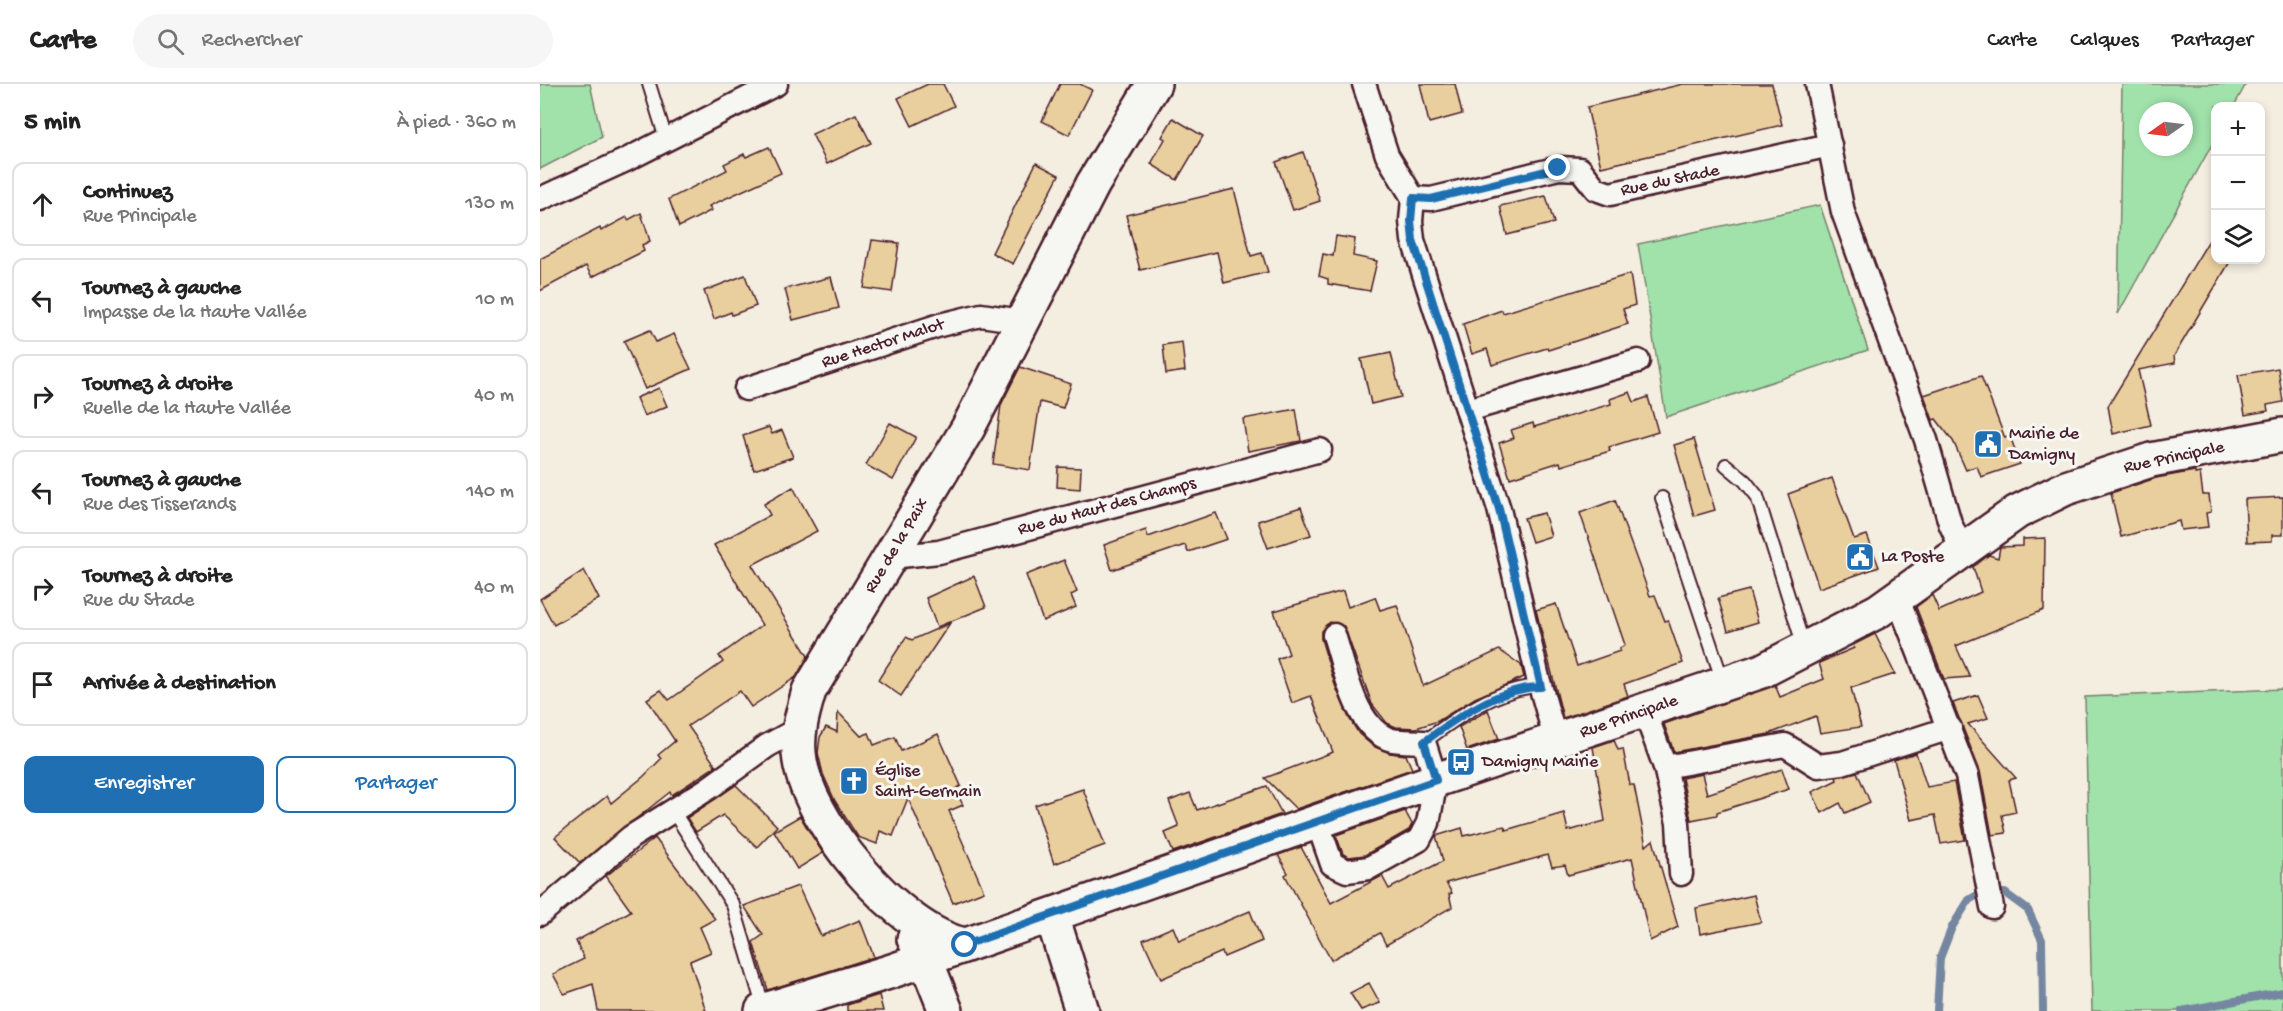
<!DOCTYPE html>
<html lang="fr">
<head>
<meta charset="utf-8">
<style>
  body { margin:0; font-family:"Gochi Hand",sans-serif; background:#f6f6f6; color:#222 }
  .controls { position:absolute; right:18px; top:18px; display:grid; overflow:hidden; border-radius:12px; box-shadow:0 3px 9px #0003 }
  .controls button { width:54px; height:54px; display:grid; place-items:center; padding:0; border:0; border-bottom:2px solid #e0e0e0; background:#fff; color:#222; font:30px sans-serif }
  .compass { position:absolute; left:1599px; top:18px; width:54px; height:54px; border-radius:50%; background:#fff; box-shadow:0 3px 9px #0003; rotate:256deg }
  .stop { position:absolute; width:18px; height:18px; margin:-14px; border:4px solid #1f6fb2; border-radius:50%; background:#fff }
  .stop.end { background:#1f6fb2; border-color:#fff; box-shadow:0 2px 6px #0008 }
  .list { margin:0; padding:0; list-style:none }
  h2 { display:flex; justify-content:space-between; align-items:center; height:78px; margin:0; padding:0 24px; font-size:26px }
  h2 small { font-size:20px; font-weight:400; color:#767676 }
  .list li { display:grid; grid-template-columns:39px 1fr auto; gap:18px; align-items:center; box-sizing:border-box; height:84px; margin:0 12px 12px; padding:0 12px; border:2px solid #e0e0e0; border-radius:12px }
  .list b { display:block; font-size:22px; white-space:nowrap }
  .list p { margin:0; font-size:20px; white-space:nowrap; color:#767676 }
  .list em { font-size:20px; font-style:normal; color:#767676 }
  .actions { display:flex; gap:12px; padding:18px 24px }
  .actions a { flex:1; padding:14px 0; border:2px solid #1f6fb2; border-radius:12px; text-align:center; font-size:21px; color:#1f6fb2 }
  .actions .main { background:#1f6fb2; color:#fff }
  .icon { flex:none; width:33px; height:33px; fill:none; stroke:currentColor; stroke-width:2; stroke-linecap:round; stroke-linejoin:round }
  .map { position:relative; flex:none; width:1743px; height:927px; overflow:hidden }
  header { display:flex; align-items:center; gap:36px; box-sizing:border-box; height:84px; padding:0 30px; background:#fff; border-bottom:2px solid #e0e0e0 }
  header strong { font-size:28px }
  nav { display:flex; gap:33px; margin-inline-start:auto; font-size:21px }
  .search { width:420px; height:54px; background:#f6f6f6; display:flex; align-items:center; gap:15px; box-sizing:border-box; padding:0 21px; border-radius:33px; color:#767676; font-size:22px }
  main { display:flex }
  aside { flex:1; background:#fff }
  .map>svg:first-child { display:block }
</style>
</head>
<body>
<header>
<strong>Carte</strong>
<div class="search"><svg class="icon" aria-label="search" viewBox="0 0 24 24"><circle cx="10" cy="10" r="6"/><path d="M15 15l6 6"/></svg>Rechercher</div>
<nav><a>Carte</a><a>Calques</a><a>Partager</a></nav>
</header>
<main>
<aside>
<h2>5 min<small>À pied · 360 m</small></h2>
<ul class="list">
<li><svg class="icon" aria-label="ahead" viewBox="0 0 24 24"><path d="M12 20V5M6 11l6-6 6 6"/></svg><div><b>Continuez</b><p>Rue Principale</p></div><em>130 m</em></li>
<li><svg class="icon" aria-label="left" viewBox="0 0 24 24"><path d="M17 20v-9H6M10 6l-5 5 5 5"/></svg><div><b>Tournez à gauche</b><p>Impasse de la Haute Vallée</p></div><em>10 m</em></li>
<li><svg class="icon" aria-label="right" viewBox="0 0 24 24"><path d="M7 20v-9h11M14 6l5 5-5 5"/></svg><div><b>Tournez à droite</b><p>Ruelle de la Haute Vallée</p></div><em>40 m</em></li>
<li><svg class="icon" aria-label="left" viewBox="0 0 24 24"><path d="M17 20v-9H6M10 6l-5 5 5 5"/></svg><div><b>Tournez à gauche</b><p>Rue des Tisserands</p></div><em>140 m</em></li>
<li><svg class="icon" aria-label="right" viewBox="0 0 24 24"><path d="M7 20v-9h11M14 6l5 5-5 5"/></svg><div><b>Tournez à droite</b><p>Rue du Stade</p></div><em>40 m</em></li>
<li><svg class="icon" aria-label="arrive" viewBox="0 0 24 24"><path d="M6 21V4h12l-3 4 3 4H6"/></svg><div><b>Arrivée à destination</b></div></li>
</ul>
<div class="actions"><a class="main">Enregistrer</a><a>Partager</a></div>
</aside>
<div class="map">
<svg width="1743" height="927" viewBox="0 0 1743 927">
  <rect width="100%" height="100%" fill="#f4eee1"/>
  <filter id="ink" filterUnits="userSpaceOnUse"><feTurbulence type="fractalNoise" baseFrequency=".0167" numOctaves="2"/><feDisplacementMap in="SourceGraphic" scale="12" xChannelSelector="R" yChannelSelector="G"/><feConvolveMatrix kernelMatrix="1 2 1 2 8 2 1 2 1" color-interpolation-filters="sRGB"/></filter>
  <g filter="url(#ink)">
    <!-- green -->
    <g fill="#a1e2ab" stroke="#76806b" stroke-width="1.5" fill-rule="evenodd">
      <polygon points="0,0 50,0 62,53 0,85"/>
      <path d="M1582,0H1706L1694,22H1676L1675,55L1578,230ZM1608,27H1644V63H1608Z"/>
      <polygon points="1280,121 1328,266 1126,333 1098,160"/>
      <polygon points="1743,605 1743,927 1552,927 1545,613"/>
    </g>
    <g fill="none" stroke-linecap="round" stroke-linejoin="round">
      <!-- stream -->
      <g stroke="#7586a1" stroke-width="8">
        <polyline points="1397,927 1400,874 1412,843 1429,816 1439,810 1465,809 1488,826 1502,856 1503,927"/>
        <polyline points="1642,927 1743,908"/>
      </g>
    </g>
    <!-- building -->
    <g fill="#eacf9e" stroke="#4a1f2b" stroke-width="1.5">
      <polygon points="388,0 403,0 414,22 372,42 358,14"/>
      <polygon points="520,0 540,0 552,6 529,51 502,37"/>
      <polygon points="880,0 915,0 922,30 889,39"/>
      <polygon points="1143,0 1232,0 1242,41 1061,83 1047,23"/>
      <polygon points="316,30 331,59 287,80 272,50"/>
      <polygon points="633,34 663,52 637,96 611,80 625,55 622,53"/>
      <polygon points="229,63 241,89 169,122 172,126 139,143 129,115 187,86 184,80 204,70 206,73"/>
      <polygon points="763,68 780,117 753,126 736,78"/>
      <polygon points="496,79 519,91 473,180 452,169"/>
      <polygon points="694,105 711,172 722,169 728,188 684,199 677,168 600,186 586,131"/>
      <polygon points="1006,112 1014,139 967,151 960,122"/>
      <polygon points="101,129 110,157 102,161 104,167 52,193 46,182 0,207 0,175 60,144 61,147 87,133 88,136"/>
      <polygon points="1676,145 1676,176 1691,176 1634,272 1635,279 1598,286 1611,341 1573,350 1568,322"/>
      <polygon points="796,152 815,155 813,172 837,177 830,207 788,200 788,195 779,192 783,170 793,172"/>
      <polygon points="332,156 359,159 352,208 324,204"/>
      <polygon points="1090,190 1095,221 1083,225 1088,240 1008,266 1007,264 952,281 947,265 932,270 923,240 962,226 963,229"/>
      <polygon points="205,191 216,222 192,231 191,228 174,235 164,207"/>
      <polygon points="291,193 299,224 253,236 245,205"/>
      <polygon points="110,246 116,258 134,250 151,285 105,305 84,257"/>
      <polygon points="642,258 645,287 626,290 623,261"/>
      <polygon points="851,269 861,313 831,320 821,275"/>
      <polygon points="480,283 531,300 523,324 500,318 490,386 453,380 461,321"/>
      <polygon points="1738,284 1743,318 1727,321 1728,327 1705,331 1698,291"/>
      <polygon points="1441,292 1465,354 1470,352 1480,380 1441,393 1437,382 1426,386 1413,357 1396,335 1393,336 1384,311"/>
      <polygon points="119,304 127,322 104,332 96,314"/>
      <polygon points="1090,308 1094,318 1108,313 1118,348 1069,363 1070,367 1021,382 1020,378 970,394 959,359 974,354 971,346 993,339 994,343 1071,320 1070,315"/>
      <polygon points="756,325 761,357 708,367 703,335"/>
      <polygon points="350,339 376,353 353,396 326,381"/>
      <polygon points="229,343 232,350 242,346 253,373 214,386 203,352"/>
      <polygon points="1154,355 1175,426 1154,432 1134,361"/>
      <polygon points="518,383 541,384 540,405 517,403"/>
      <polygon points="1655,387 1655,390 1660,389 1663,411 1669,411 1671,428 1666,429 1668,443 1641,446 1639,437 1581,453 1571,409 1616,394"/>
      <polygon points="1292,394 1314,455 1327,451 1339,483 1279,504 1248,410"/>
      <polygon points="253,403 277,447 212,481 268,572 256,593 211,623 200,607 148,642 176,682 132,711 130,708 40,779 15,753 67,712 71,719 103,693 121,675 118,671 135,657 107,615 121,606 129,616 183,578 179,572 222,541 174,461 230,431 224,420"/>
      <polygon points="1743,413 1743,451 1732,451 1732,457 1707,458 1705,415"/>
      <polygon points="1075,416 1110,512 1115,511 1125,537 1128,536 1143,579 1084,600 1088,612 1023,634 996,526 1016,520 1037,582 1080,567 1080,564 1085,561 1040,429"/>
      <polygon points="761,423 771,451 728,464 718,437"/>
      <polygon points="676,429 687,455 648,468 645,461 572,486 564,461 606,446 608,453"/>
      <polygon points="1004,429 1011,452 992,458 984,434"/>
      <polygon points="1505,454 1504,526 1416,562 1430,593 1404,595 1376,523 1392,511 1399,527 1441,508 1433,483 1449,471 1458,474 1460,463 1483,462 1483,455"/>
      <polygon points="524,476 537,508 531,511 536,523 503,537 486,491"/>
      <polygon points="44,486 59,515 14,541 0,515"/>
      <polygon points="434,492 446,523 397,543 386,514"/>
      <polygon points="1209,506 1218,538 1188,547 1178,514"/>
      <polygon points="803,507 808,523 835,513 840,526 857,521 883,602 959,566 981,581 984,593 935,614 898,637 876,644 856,643 847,639 832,620 804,542 790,538 781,547 781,555 795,601 809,634 819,650 833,662 850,669 866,671 872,685 756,725 725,694 793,668 771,612 752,619 737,575 749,570 734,527"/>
      <polygon points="410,539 361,612 338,596 366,553 372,556"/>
      <polygon points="1335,550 1355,590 1311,604 1321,643 1280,649 1276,632 1229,650 1134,668 1124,640 1235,601 1240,613 1284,595 1279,579 1314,564 1313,561"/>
      <polygon points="1438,611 1448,634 1428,640 1476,694 1469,696 1476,728 1462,731 1466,749 1452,751 1440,687 1413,619"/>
      <polygon points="948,626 959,655 927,666 919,643"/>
      <polygon points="298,628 321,652 329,649 334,661 355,653 361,667 398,650 421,702 415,705 423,721 409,727 444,807 413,819 368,714 353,752 340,747 337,760 318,753 295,717 283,690 278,669 280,653 286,643 297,648"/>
      <polygon points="1074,656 1078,666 1083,665 1090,701 1094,701 1106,762 1113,756 1138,843 1110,857 1092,774 1028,791 1025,781 1012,783 1008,771 906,799 912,809 909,810 912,823 846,861 840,849 791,876 745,791 748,789 738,771 761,763 791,819 842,792 849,805 903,777 896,752 922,744 924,752 964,742 966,746 1024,729 1028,747 1065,737 1053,663"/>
      <polygon points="1376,669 1387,703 1414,698 1425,756 1401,760 1395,731 1371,736 1354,676"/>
      <polygon points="1242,685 1249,705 1177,728 1177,731 1151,736 1142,694 1162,690 1167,710"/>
      <polygon points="1317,688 1330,718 1305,729 1300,719 1282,729 1272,708 1297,696 1296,693"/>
      <polygon points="196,701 237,742 217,763 183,731 156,748 147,734"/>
      <polygon points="727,702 742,730 633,768 625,749 639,743 629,717 650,709 657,726"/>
      <polygon points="543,705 565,761 514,780 495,721"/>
      <polygon points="865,727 872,740 869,746 825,771 809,773 803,770 796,751"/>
      <polygon points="260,732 283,769 257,785 234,747"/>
      <polygon points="115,754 175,835 160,843 171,868 150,877 166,927 58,927 53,900 24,910 13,890 44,875 36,857 91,827 66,792"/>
      <polygon points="258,802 281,852 320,836 334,873 228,906 213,858 223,851 204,822"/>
      <polygon points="1214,811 1221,838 1160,850 1156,824"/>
      <polygon points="710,827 722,857 684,873 682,868 621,895 603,856 633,843 639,857"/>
      <polygon points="829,899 840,919 821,926 810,909"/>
      <polygon points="339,911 343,927 307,927 307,921"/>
    </g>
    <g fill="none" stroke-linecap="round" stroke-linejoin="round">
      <!-- lane casing -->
      <g stroke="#4a1f2b" stroke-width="16">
        <g id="lane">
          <polyline points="109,0 126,55"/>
          <polyline points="1186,381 1205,397 1217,412 1264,563"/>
          <polyline points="1122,414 1183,598"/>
          <path d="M884,658C917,633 959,603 1001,602"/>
          <polyline points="133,727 193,821 224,925"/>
        </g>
      </g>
      <!-- street casing -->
      <g stroke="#4a1f2b" stroke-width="27">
        <g id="street">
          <polyline points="824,0 847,71 873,114 871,137 873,156 959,425 998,594 1016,657"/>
          <polyline points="1277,0 1303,128 1386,356 1410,439 1422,466"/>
          <polyline points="873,114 891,115 1019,84 1040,85 1056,105 1070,110 1290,61"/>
          <polyline points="0,115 86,76 236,0"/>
          <polyline points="206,305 400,241 441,231 482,237"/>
          <polyline points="928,326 1098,277"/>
          <polyline points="351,473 399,468 780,366"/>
          <polyline points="1357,513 1427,692 1452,823"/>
          <polyline points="1105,628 1125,683 1245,661 1278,682 1302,679 1410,644"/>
          <polyline points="1125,683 1138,739 1141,790"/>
          <path d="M777,737L792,780L807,787L829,784L879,756L888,739L896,696L884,658C874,657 862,658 852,656C815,646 805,584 794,551"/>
          <polyline points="0,830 91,753 169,704 227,662 258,645"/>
        </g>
      </g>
      <!-- secondary casing -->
      <g stroke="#4a1f2b" stroke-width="38">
        <g id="secondary">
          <polyline points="512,832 542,927"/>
          <polyline points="374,855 385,874 406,927"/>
          <path d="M425,861C360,849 264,736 259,669C257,647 263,628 269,607L428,344L553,100L614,0"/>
          <polyline points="222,927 352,887 896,696 1222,587 1338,527 1477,428 1526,404 1611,376 1743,351"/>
        </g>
      </g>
      <!-- lane -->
      <use href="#lane" stroke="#f6f6f2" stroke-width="12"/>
      <!-- street -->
      <use href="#street" stroke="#f6f6f2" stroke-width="22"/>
      <!-- secondary -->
      <use href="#secondary" stroke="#f6f6f2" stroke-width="33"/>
    </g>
  </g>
  <g fill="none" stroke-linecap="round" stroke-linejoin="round" filter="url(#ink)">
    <!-- route -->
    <path stroke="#1f6fb2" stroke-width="8" d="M425,861L896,696L884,658C916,634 960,603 1001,603L959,425L873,156L871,137L873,114L891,115L1018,84"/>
  </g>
  <!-- icons -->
  <defs>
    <g id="civic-square" transform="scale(1.5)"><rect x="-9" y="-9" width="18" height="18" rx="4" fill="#1f6fb2" stroke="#f6f6f2"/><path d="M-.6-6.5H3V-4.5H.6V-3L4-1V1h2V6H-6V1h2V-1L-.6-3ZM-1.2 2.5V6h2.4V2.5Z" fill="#fff"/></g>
    <g id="bus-square" transform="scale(1.5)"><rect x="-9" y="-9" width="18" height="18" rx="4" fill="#1f6fb2" stroke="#f6f6f2"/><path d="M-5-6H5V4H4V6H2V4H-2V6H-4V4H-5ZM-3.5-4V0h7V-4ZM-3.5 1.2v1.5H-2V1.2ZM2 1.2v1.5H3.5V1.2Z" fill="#fff"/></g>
    <g id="church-square" transform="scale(1.5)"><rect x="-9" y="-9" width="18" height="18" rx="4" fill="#1f6fb2" stroke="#f6f6f2"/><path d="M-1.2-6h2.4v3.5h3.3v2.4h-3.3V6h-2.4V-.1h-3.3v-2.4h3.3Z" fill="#fff"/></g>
  </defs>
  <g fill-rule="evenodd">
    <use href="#civic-square" x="1448" y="360"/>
    <use href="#civic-square" x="1320" y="473"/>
    <use href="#bus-square" x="921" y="678"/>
    <use href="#church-square" x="314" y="697"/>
  </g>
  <g text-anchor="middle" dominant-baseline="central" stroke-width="6" stroke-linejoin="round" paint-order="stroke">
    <!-- street labels -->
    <g font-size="18" fill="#4a1f2b" stroke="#f6f6f2">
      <text transform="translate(1130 97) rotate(-12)">Rue du Stade</text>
      <text transform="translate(343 260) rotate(-18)">Rue Hector Malot</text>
      <text transform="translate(1634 374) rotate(-12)">Rue Principale</text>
      <text transform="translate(567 423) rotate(-15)">Rue du Haut des Champs</text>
      <text transform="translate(357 462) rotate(-59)">Rue de la Paix</text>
      <text transform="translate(1089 633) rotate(-19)">Rue Principale</text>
    </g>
    <!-- poi labels -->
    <g font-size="18" fill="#4a1f2b" stroke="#f6f6f2" text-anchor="start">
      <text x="1469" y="350">Mairie de<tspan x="1469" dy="21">Damigny</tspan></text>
      <text x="1341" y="473">La Poste</text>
      <text x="942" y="678">Damigny Mairie</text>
      <text x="335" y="687">Église<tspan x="335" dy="21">Saint-Germain</tspan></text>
    </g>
  </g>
</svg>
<div class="controls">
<button>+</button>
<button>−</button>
<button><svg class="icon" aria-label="layers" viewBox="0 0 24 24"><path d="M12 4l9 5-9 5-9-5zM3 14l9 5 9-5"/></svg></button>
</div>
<svg class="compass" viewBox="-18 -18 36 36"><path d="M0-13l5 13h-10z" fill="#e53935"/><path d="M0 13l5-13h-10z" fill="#767676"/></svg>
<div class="stop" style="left:425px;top:861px"></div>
<div class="stop end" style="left:1018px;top:84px"></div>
</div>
</main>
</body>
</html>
